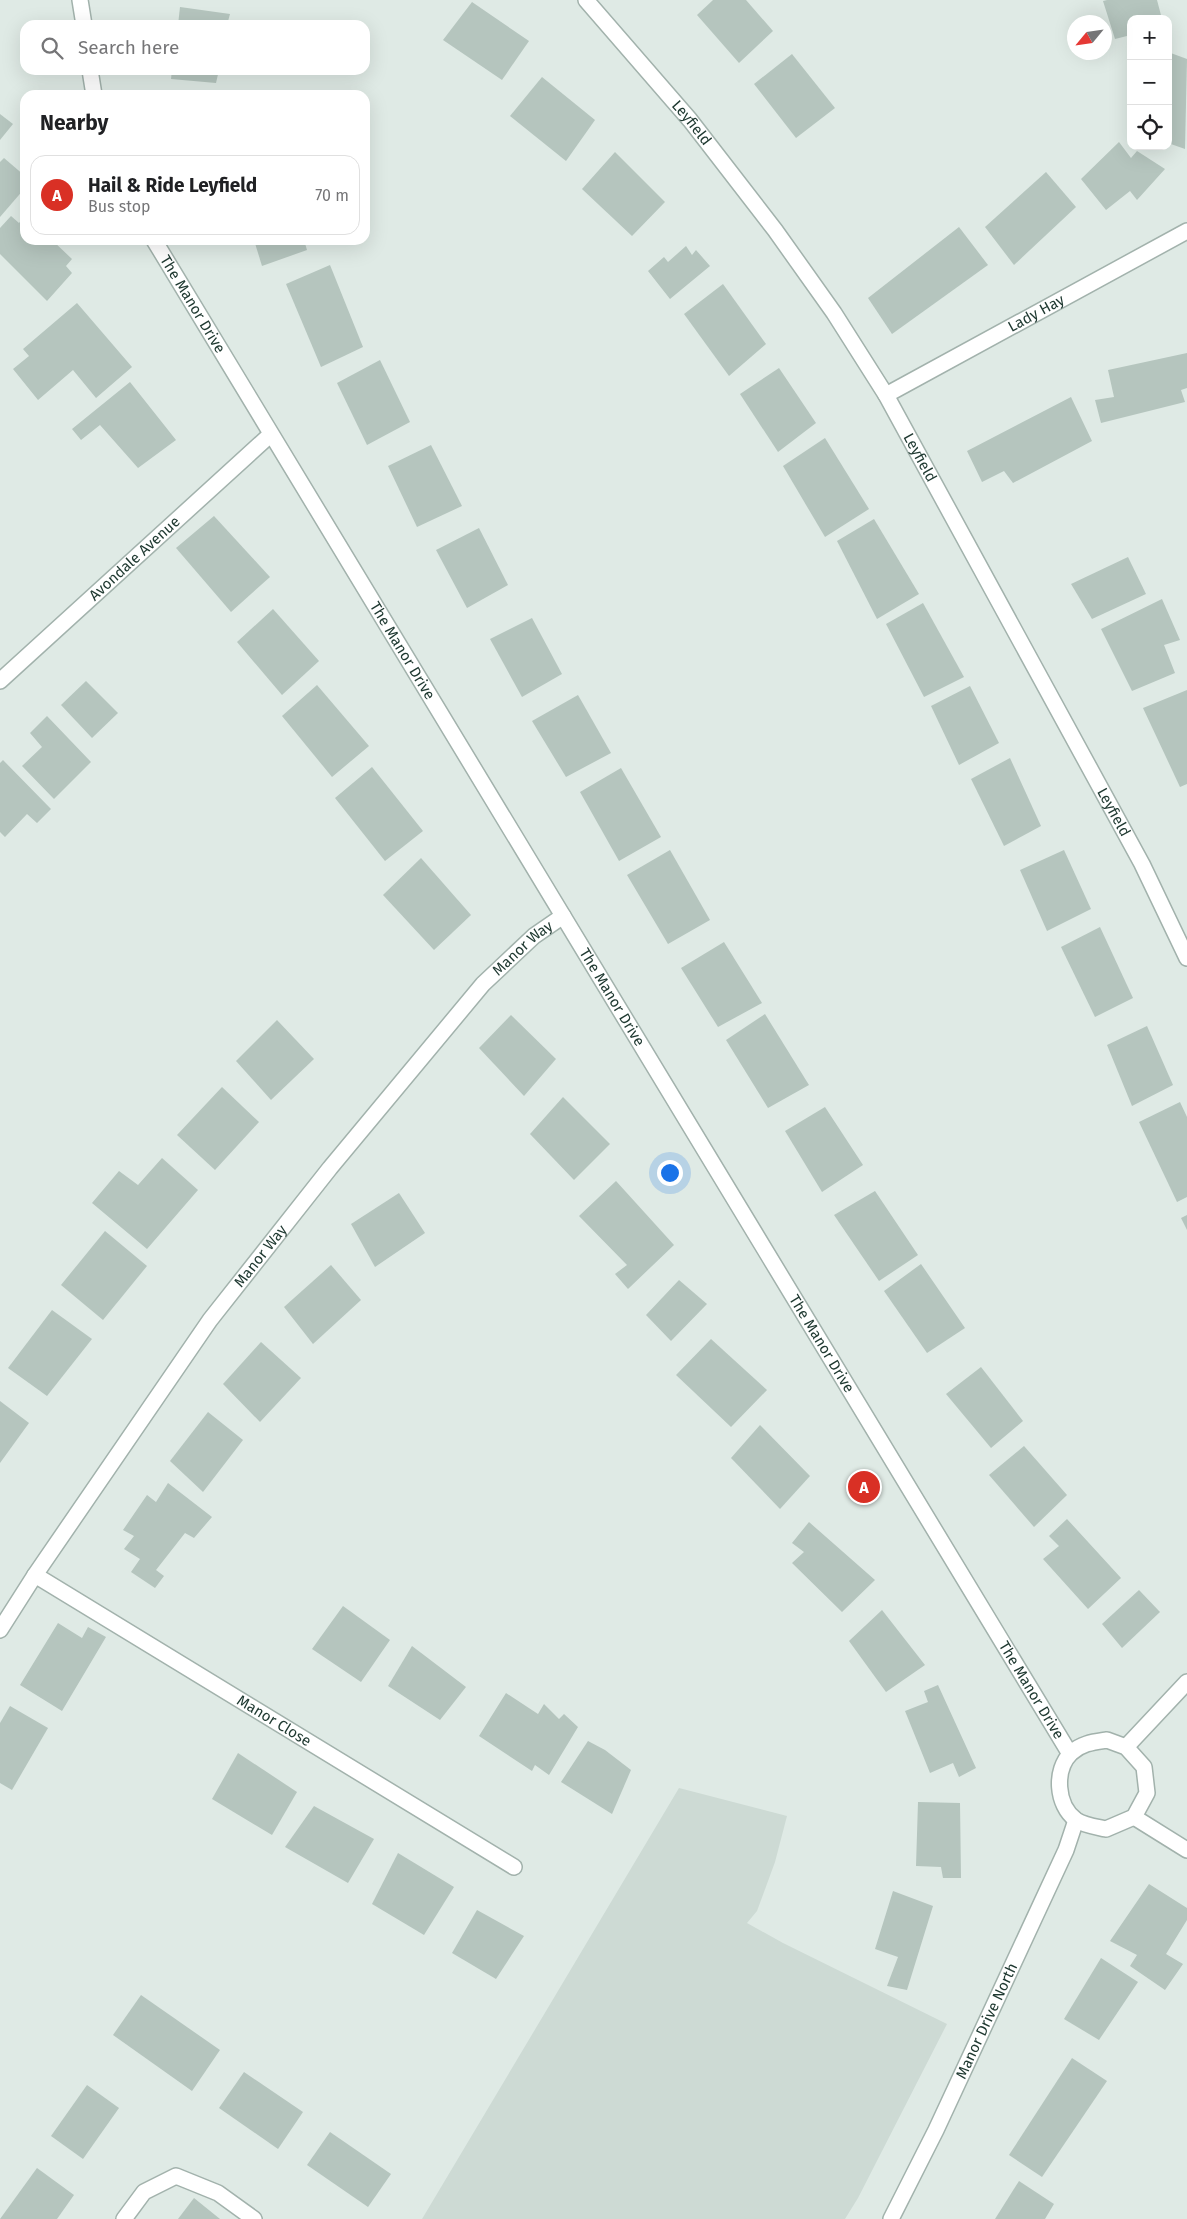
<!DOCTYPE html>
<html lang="en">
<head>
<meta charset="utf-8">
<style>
  body { margin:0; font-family:"Fira Sans",sans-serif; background:#f6f6f6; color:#202124 }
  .controls { position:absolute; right:15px; top:15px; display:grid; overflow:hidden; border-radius:10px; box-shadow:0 5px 20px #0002 }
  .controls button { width:45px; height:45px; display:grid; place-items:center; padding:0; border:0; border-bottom:1px solid #e0e0e0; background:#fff; color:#202124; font:25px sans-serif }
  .compass { position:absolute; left:1067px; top:15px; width:45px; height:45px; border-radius:50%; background:#fff; box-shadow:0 5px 20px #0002; rotate:241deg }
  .you { position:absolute; left:669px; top:1172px; width:18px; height:18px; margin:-12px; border:4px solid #fff; border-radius:50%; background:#1a73e8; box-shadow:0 0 0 8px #1a73e833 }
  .badge { display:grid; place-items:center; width:32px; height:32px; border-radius:50%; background:#d93025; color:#fff; font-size:16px; font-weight:700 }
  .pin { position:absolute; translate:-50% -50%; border:2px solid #fff; box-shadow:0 1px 5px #0006 }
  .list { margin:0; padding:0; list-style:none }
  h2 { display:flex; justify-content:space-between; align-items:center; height:65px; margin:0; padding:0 20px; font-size:21px }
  h2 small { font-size:16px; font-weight:400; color:#757577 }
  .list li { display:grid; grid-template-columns:32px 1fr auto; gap:15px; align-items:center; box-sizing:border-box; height:80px; margin:0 10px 10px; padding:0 10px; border:1px solid #e0e0e0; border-radius:15px }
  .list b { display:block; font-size:19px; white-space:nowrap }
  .list p { margin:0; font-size:16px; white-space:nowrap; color:#757577 }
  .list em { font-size:16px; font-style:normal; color:#757577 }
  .icon { flex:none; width:28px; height:28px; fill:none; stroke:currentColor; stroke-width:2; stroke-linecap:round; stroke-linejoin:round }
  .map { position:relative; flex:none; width:1187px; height:2219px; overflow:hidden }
  .search { position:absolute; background:#fff; box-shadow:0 5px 20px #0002; left:20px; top:20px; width:350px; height:55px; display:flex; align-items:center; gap:12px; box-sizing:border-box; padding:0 18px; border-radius:15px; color:#757577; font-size:19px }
  .panel { position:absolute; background:#fff; box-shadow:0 5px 20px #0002; left:20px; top:90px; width:350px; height:155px; border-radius:15px }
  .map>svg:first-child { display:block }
</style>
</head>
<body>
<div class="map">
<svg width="1187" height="2219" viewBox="0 0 1187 2219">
  <rect width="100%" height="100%" fill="#dfeae5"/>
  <!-- built -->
  <polygon fill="#cddad4" points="679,1788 787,1816 775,1862 757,1911 747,1923 783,1943 947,2024 858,2198 845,2219 422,2219"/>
  <!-- building -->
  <g fill="#b5c5be">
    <polygon points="713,0 746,0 773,31 739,63 697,15"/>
    <polygon points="1107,0 1157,0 1162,19 1131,19 1131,35 1115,39 1103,1"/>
    <polygon points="472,2 529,41 502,80 443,40"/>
    <polygon points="180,7 230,14 227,25 178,25"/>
    <polygon points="1168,52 1187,59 1185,149 1168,143"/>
    <polygon points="792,54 835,108 796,138 754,84"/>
    <polygon points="172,70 219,70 216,83 171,79"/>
    <polygon points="542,77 595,120 566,161 510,116"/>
    <polygon points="0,114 13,124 0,140"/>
    <polygon points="1119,142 1131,158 1137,151 1165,169 1137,200 1130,191 1106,210 1081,179"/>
    <polygon points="615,152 665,202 632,236 582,189"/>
    <polygon points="4,158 25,176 25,188 0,217 0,162"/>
    <polygon points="1046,172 1076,207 1014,265 985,227"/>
    <polygon points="11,216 19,223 25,216 25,240 52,240 72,259 66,266 72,273 47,301 0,254 0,228"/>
    <polygon points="959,227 988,265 892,334 868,298"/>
    <polygon points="254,240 304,240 307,250 262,266"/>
    <polygon points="686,246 692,255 696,250 710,266 670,299 648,271 664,257 668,262"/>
    <polygon points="330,265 363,347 321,367 286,284"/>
    <polygon points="723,284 766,344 729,376 684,314"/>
    <polygon points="77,303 132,367 96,398 73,370 38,400 13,369 29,356 23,349"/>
    <polygon points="1187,353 1187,388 1181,390 1185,402 1101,423 1095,400 1114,397 1108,370"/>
    <polygon points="380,360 410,422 367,445 337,383"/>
    <polygon points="779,368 816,423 778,452 740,394"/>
    <polygon points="130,382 176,440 138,468 100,425 81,440 72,429"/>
    <polygon points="1071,397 1092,441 1013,483 1004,471 982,482 967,451"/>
    <polygon points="825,438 869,509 825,537 783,466"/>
    <polygon points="431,445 462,506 417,527 388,466"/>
    <polygon points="214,516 270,577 231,612 176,548"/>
    <polygon points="874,519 919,594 877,619 837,541"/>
    <polygon points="479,528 508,585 467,608 436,550"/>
    <polygon points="1128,557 1146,594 1092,619 1071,584"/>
    <polygon points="1162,599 1180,640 1164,645 1175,673 1132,691 1101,629"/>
    <polygon points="923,603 964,677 924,697 886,624"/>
    <polygon points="273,609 319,661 282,695 237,642"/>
    <polygon points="532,618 562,674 522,697 490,639"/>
    <polygon points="86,681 118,713 92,738 61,705"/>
    <polygon points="317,685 369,746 332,777 282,716"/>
    <polygon points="970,686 999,743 959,765 931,706"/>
    <polygon points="1187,690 1187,784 1180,787 1143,708"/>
    <polygon points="578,695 611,753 566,777 532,721"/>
    <polygon points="47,716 91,762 54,799 22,766 42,747 30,733"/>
    <polygon points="1010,758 1041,826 1004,846 971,779"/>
    <polygon points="3,760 51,809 37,823 27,814 5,837 0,832 0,763"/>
    <polygon points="372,767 423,831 385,861 335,798"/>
    <polygon points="621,768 661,837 619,861 580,792"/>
    <polygon points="670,850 710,920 668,944 627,875"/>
    <polygon points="1064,850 1091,909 1047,931 1020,870"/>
    <polygon points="421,858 471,915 434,950 383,895"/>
    <polygon points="1100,927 1133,998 1095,1017 1061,947"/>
    <polygon points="724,942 762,1003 718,1027 681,968"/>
    <polygon points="765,1014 809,1085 768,1108 726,1040"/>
    <polygon points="511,1015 556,1059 524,1096 479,1048"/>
    <polygon points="277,1020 314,1059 271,1100 236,1061"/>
    <polygon points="1147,1026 1173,1085 1132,1106 1107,1045"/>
    <polygon points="222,1087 259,1122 215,1170 177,1135"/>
    <polygon points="563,1097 610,1144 574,1180 530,1134"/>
    <polygon points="1180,1102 1187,1117 1187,1197 1177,1202 1139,1122"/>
    <polygon points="825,1107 863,1165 822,1192 785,1131"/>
    <polygon points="162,1158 198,1190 147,1249 92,1203 119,1171 138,1185"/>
    <polygon points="616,1181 674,1245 628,1289 615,1274 627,1265 579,1216"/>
    <polygon points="875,1191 918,1255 879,1281 834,1215"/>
    <polygon points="399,1193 425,1233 375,1267 351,1224"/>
    <polygon points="1187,1215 1187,1230 1181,1218"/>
    <polygon points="105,1231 147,1266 103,1320 61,1285"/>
    <polygon points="921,1264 965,1328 927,1353 884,1291"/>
    <polygon points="331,1265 361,1300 313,1344 284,1307"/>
    <polygon points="679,1280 707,1304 671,1341 646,1315"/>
    <polygon points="52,1310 92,1339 47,1396 8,1368"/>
    <polygon points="711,1339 767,1390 731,1427 676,1375"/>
    <polygon points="261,1342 301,1378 260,1422 223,1384"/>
    <polygon points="981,1367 1023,1421 991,1448 946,1394"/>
    <polygon points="0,1401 29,1423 0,1463"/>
    <polygon points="208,1412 243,1440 203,1492 170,1461"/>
    <polygon points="760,1425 810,1476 780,1509 731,1458"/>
    <polygon points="1024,1446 1067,1495 1034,1527 989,1475"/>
    <polygon points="168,1483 212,1517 194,1538 185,1533 156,1570 164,1576 155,1588 131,1572 140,1559 124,1549 134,1536 123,1530 147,1495 156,1502"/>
    <polygon points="1067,1519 1121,1578 1088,1609 1043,1559 1059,1546 1049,1536"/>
    <polygon points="809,1522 875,1580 842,1612 792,1563 804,1552 792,1543"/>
    <polygon points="1139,1590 1160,1612 1122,1648 1102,1624"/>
    <polygon points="343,1606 390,1640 361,1682 312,1649"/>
    <polygon points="882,1610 925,1665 886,1692 849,1641"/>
    <polygon points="58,1623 82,1638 88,1627 106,1637 62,1711 20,1685"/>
    <polygon points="412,1646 466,1687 440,1720 388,1686"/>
    <polygon points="938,1685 976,1768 959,1777 953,1763 930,1773 905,1711 928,1702 924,1691"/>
    <polygon points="506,1693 538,1714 544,1704 559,1719 564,1714 578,1727 549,1775 535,1765 532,1771 479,1736"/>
    <polygon points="10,1706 48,1728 12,1790 0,1783 0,1723"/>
    <polygon points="588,1741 605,1750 631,1770 612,1814 561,1782"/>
    <polygon points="238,1753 297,1792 272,1835 212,1799"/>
    <polygon points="918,1802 960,1803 961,1878 943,1878 941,1867 916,1866"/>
    <polygon points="314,1806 374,1839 348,1883 285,1847"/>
    <polygon points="398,1853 454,1887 424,1935 372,1904"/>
    <polygon points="1149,1884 1187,1908 1187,1920 1166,1954 1183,1964 1165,1990 1130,1966 1137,1955 1110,1941"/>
    <polygon points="893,1891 933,1906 907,1990 887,1986 898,1957 875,1949"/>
    <polygon points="477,1910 524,1936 496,1979 452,1953"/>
    <polygon points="1101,1958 1138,1982 1099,2040 1064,2019"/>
    <polygon points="141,1995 220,2050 192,2091 113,2035"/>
    <polygon points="1072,2058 1107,2081 1042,2177 1009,2155"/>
    <polygon points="244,2072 303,2112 278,2149 219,2108"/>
    <polygon points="87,2085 119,2108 83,2159 51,2136"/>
    <polygon points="330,2132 391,2174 368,2207 307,2165"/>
    <polygon points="37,2168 74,2195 57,2219 0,2219"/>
    <polygon points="1019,2181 1054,2204 1045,2219 995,2219"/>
    <polygon points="194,2198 220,2219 178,2219"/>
  </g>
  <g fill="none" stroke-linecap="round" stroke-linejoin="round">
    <!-- minor casing -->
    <g stroke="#a2b2ac" stroke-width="18">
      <g id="minor">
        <polyline points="80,0 84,25"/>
        <path id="s1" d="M586,0L690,120L775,230L834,313L886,395L1142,864L1187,958"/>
        <polyline points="90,70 94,95"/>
        <path id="s2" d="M154,240L1070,1754"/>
        <path id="s3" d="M886,395L1187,231"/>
        <path id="s4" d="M0,681L270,435"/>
        <path id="s5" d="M35,1575L514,1867"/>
        <path id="s6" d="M0,1630L35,1575L210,1320L330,1168L483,984L534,936L563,916"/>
        <path d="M1107,1740L1126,1747L1144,1767L1147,1793L1134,1817L1106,1829C1097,1827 1083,1825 1076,1820C1056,1805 1054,1770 1071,1753C1082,1743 1094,1742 1107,1740Z"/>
        <polyline points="1126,1747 1187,1682"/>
        <polyline points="1134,1817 1187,1850"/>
        <polyline points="124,2219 144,2192 176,2176 218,2193 254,2219"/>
        <path id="s7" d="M891,2219L936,2130L1066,1850L1076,1820"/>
      </g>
    </g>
    <!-- minor -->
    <use href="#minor" stroke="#fff" stroke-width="15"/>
  </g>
  <g text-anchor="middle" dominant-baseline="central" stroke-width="5" stroke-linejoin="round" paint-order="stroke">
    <!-- street labels -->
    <g font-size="15" fill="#203a32" stroke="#eff7f3">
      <text stroke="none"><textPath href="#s1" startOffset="162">Leyfield</textPath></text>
      <text stroke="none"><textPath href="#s2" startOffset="75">The Manor Drive</textPath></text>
      <text stroke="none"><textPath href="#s3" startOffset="171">Lady Hay</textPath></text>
      <text stroke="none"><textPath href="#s1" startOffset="568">Leyfield</textPath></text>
      <text stroke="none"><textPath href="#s4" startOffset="182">Avondale Avenue</textPath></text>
      <text stroke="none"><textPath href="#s2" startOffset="480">The Manor Drive</textPath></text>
      <text stroke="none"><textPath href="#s1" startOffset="972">Leyfield</textPath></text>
      <text stroke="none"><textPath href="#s6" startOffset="861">Manor Way</textPath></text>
      <text stroke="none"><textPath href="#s2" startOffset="885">The Manor Drive</textPath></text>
      <text stroke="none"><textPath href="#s6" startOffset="456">Manor Way</textPath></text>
      <text stroke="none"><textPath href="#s2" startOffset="1290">The Manor Drive</textPath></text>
      <text stroke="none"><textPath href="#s2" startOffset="1695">The Manor Drive</textPath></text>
      <text stroke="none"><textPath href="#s5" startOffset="280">Manor Close</textPath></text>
      <text stroke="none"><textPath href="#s7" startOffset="220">Manor Drive North</textPath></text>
    </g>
  </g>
</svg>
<div class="controls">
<button>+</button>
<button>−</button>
<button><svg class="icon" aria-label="locate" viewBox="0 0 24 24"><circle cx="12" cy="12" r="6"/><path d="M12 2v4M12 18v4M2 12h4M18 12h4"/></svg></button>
</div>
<svg class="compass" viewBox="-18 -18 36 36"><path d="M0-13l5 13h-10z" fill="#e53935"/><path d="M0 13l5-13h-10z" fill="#757577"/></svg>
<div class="you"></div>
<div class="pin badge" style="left:864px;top:1487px">A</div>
<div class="search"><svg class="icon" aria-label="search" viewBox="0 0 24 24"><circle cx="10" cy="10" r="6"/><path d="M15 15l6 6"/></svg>Search here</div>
<section class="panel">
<h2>Nearby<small></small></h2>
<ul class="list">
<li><span class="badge">A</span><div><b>Hail &amp; Ride Leyfield</b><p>Bus stop</p></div><em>70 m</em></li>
</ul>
</section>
</div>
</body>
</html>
